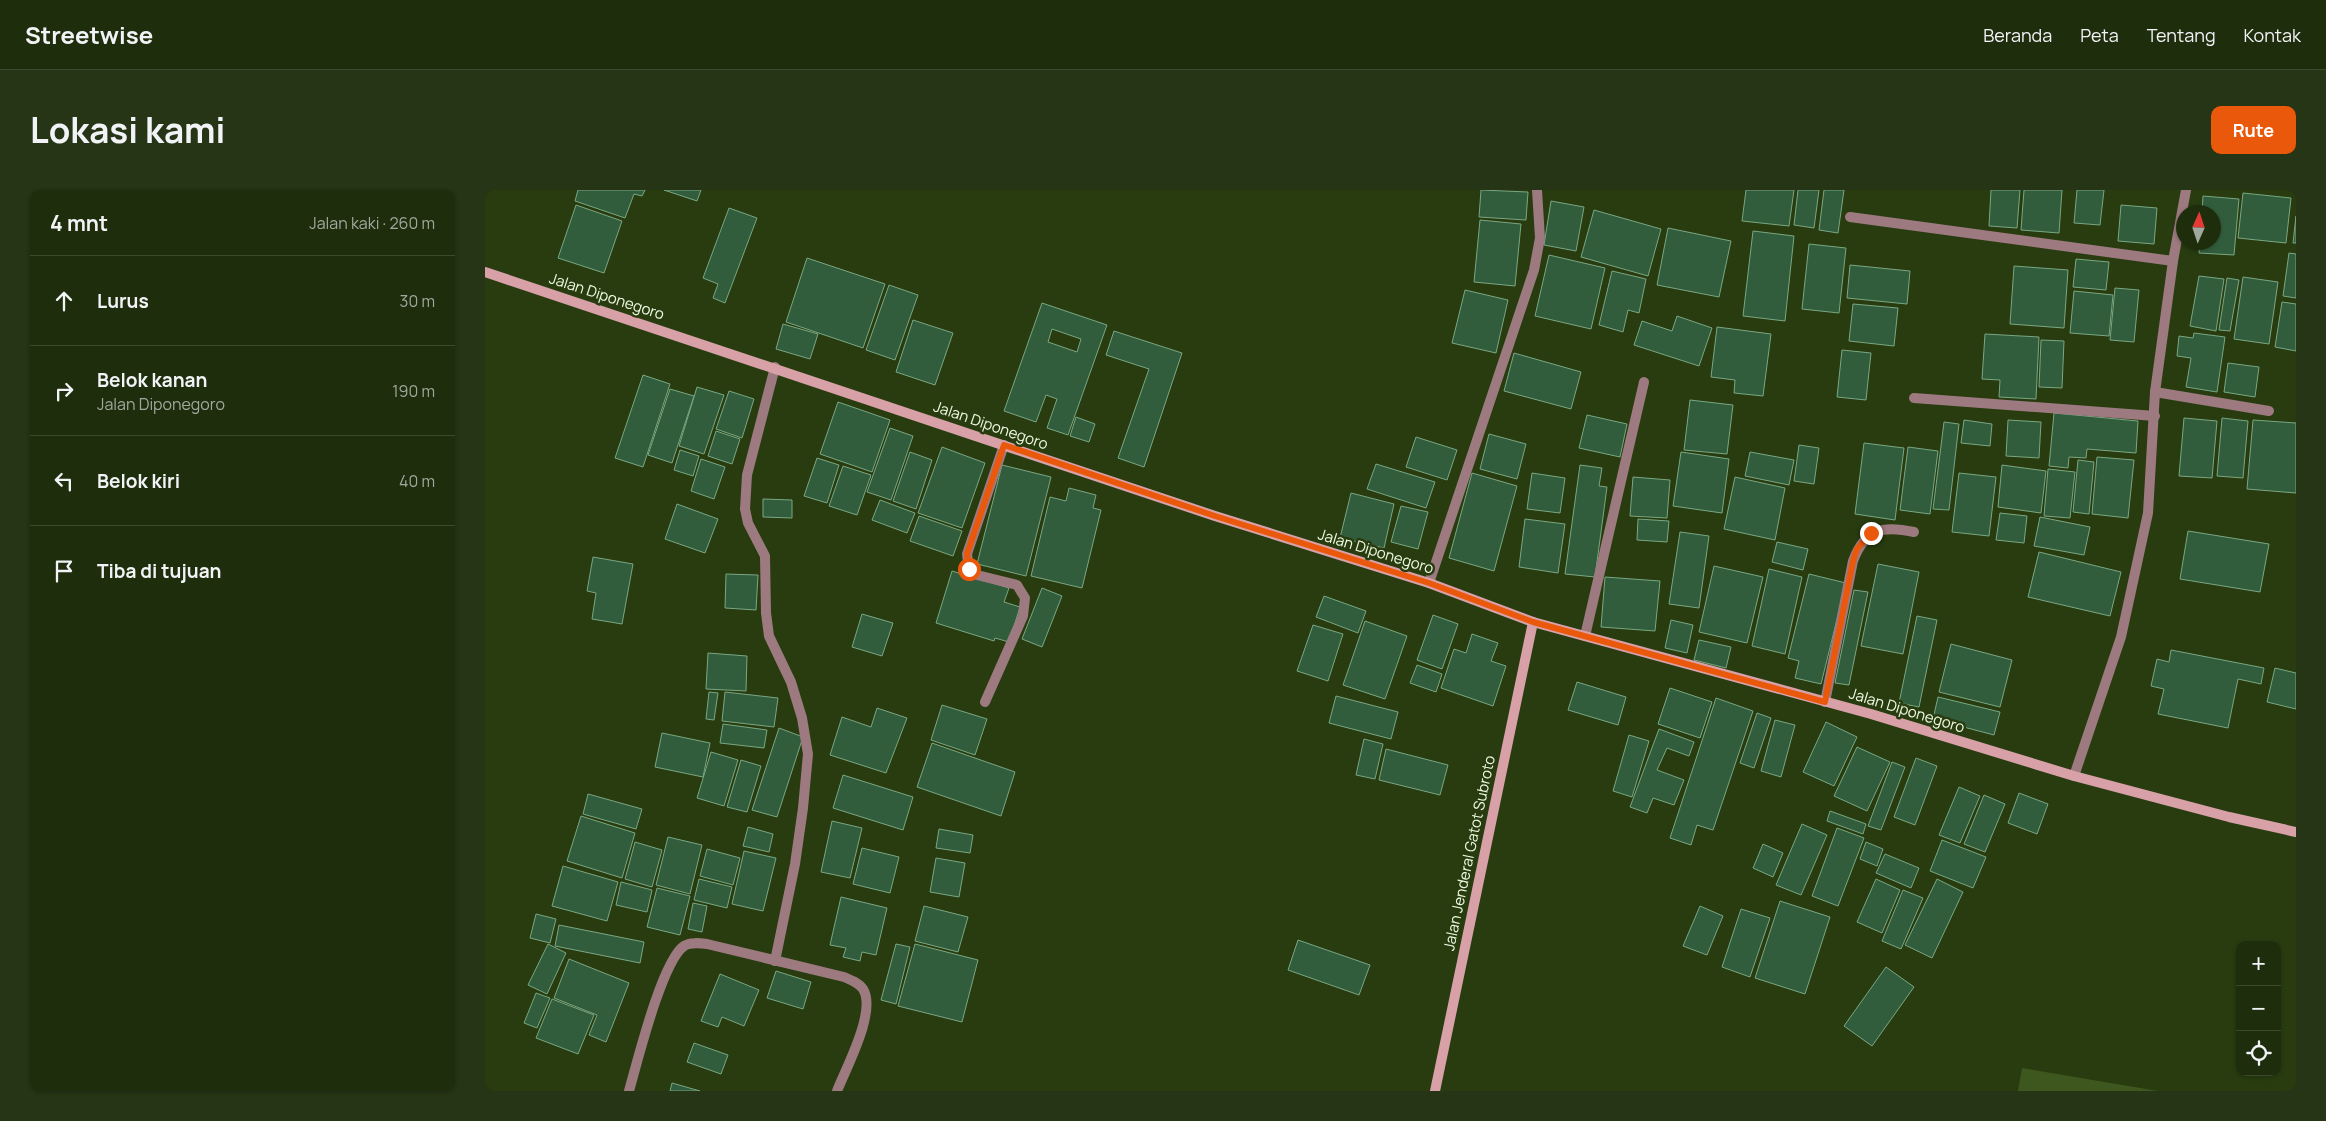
<!DOCTYPE html>
<html lang="id">
<head>
<meta charset="utf-8">
<style>
  body { margin:0; font-family:Manrope,sans-serif; background:#263515; color:#f1f3f6 }
  .controls { position:absolute; right:15px; bottom:15px; display:grid; overflow:hidden; border-radius:10px; box-shadow:0 1px 4px #0004 }
  .controls button { width:45px; height:45px; display:grid; place-items:center; padding:0; border:0; border-bottom:1px solid #3c492d; background:#1e2d0c; color:#f1f3f6; font:25px sans-serif }
  .compass { position:absolute; left:1691px; top:15px; width:45px; height:45px; border-radius:50%; background:#1e2d0c; box-shadow:0 1px 4px #0004; rotate:3deg }
  .stop { position:absolute; width:15px; height:15px; margin:-11px; border:4px solid #ea580c; border-radius:50%; background:#fff }
  .stop.end { background:#ea580c; border-color:#fff; box-shadow:0 1px 5px #0008 }
  .list { margin:0; padding:0; list-style:none }
  h2 { display:flex; justify-content:space-between; align-items:center; height:65px; margin:0; padding:0 20px; font-size:21px }
  h2 small { font-size:16px; font-weight:400; color:#a1a89d }
  .list li { display:grid; grid-template-columns:32px 1fr auto; gap:15px; align-items:center; box-sizing:border-box; height:90px; padding:0 20px; border-top:1px solid #3c492d }
  .list b { display:block; font-size:19px; white-space:nowrap }
  .list p { margin:0; font-size:16px; white-space:nowrap; color:#a1a89d }
  .list em { font-size:16px; font-style:normal; color:#a1a89d }
  .icon { flex:none; width:28px; height:28px; fill:none; stroke:currentColor; stroke-width:2; stroke-linecap:round; stroke-linejoin:round }
  .map { position:relative; flex:none; width:1811px; height:901px; overflow:hidden; border-radius:10px }
  header { display:flex; align-items:center; gap:30px; box-sizing:border-box; height:70px; padding:0 25px; background:#1e2d0c; border-bottom:1px solid #3c492d }
  header strong { font-size:24px }
  nav { display:flex; gap:28px; margin-inline-start:auto; font-size:18px }
  .intro { display:flex; align-items:center; justify-content:space-between; box-sizing:border-box; height:120px; padding:0 30px }
  h1 { margin:0; font-size:35px }
  .button { padding:12px 22px; border-radius:10px; background:#ea580c; color:#fff; font-size:18px; font-weight:700 }
  main { display:flex; gap:30px; padding:0 30px }
  aside { flex:1; background:#1e2d0c; border-radius:10px; box-shadow:0 1px 4px #0004 }
  .map>svg:first-child { display:block }
</style>
</head>
<body>
<header>
<strong>Streetwise</strong>
<nav><a>Beranda</a><a>Peta</a><a>Tentang</a><a>Kontak</a></nav>
</header>
<div class="intro"><h1>Lokasi kami</h1><a class="button">Rute</a></div>
<main>
<aside>
<h2>4 mnt<small>Jalan kaki · 260 m</small></h2>
<ul class="list">
<li><svg class="icon" aria-label="ahead" viewBox="0 0 24 24"><path d="M12 20V5M6 11l6-6 6 6"/></svg><div><b>Lurus</b></div><em>30 m</em></li>
<li><svg class="icon" aria-label="right" viewBox="0 0 24 24"><path d="M7 20v-9h11M14 6l5 5-5 5"/></svg><div><b>Belok kanan</b><p>Jalan Diponegoro</p></div><em>190 m</em></li>
<li><svg class="icon" aria-label="left" viewBox="0 0 24 24"><path d="M17 20v-9H6M10 6l-5 5 5 5"/></svg><div><b>Belok kiri</b></div><em>40 m</em></li>
<li><svg class="icon" aria-label="arrive" viewBox="0 0 24 24"><path d="M6 21V4h12l-3 4 3 4H6"/></svg><div><b>Tiba di tujuan</b></div></li>
</ul>
</aside>
<div class="map">
<svg width="1811" height="901" viewBox="0 0 1811 901">
  <rect width="100%" height="100%" fill="#283c10"/>
  <!-- green -->
  <polygon fill="#3d571e" points="1537,878 1673,901 1533,901"/>
  <!-- building -->
  <g fill="#325d3c" stroke="#7aa783" fill-rule="evenodd">
    <polygon points="93,0 160,0 157,6 149,4 140,28 90,11"/>
    <polygon points="179,0 216,0 212,11"/>
    <polygon points="996,0 1043,2 1041,30 994,27"/>
    <polygon points="1261,0 1309,0 1304,36 1257,31"/>
    <polygon points="1313,0 1334,0 1329,38 1309,35"/>
    <polygon points="1339,0 1359,0 1353,43 1334,40"/>
    <polygon points="1506,0 1535,0 1532,38 1504,36"/>
    <polygon points="1539,0 1577,0 1574,43 1536,40"/>
    <polygon points="1592,0 1619,0 1615,35 1589,33"/>
    <polygon points="1758,3 1806,8 1801,53 1753,48"/>
    <polygon points="1718,6 1754,9 1749,65 1714,63 1715,52 1728,52 1728,22 1717,22"/>
    <polygon points="1066,11 1099,17 1091,61 1059,55"/>
    <polygon points="91,15 137,31 119,83 73,68"/>
    <polygon points="1636,15 1672,18 1669,54 1633,51"/>
    <polygon points="244,18 272,28 240,113 228,108 233,94 218,88"/>
    <polygon points="1109,20 1176,39 1163,86 1096,67"/>
    <polygon points="1811,26 1811,53 1808,53"/>
    <polygon points="995,30 1036,34 1030,96 989,92"/>
    <polygon points="1183,38 1246,51 1234,107 1172,95"/>
    <polygon points="1268,41 1309,46 1300,131 1258,126"/>
    <polygon points="1324,54 1361,58 1354,123 1317,119"/>
    <polygon points="1804,63 1811,64 1811,108 1798,106"/>
    <polygon points="1064,65 1120,78 1106,139 1050,126"/>
    <polygon points="322,68 400,94 378,158 301,132"/>
    <polygon points="1591,69 1624,72 1621,100 1588,97"/>
    <polygon points="1365,75 1425,81 1422,114 1362,108"/>
    <polygon points="1529,76 1583,80 1579,138 1525,134"/>
    <polygon points="1127,81 1161,89 1154,123 1143,120 1138,142 1114,135"/>
    <polygon points="1714,86 1739,89 1731,141 1705,136"/>
    <polygon points="1758,87 1793,92 1784,154 1749,149"/>
    <polygon points="1742,88 1754,90 1745,141 1734,140"/>
    <polygon points="404,95 433,105 410,170 381,160"/>
    <polygon points="1630,98 1654,100 1649,152 1625,150"/>
    <polygon points="980,100 1023,110 1011,163 967,153"/>
    <polygon points="1589,101 1628,105 1624,146 1585,143"/>
    <polygon points="1797,112 1811,114 1811,161 1790,157"/>
    <path d="M557,113L622,135L583,245L562,238L572,209L561,205L551,232L519,221ZM567,139L596,149L592,162L563,152Z"/>
    <polygon points="1368,114 1413,118 1409,156 1364,151"/>
    <polygon points="1192,126 1227,138 1214,176 1149,155 1157,131 1187,141"/>
    <polygon points="428,130 468,143 450,195 411,182"/>
    <polygon points="298,134 333,144 325,169 291,159"/>
    <polygon points="1232,137 1286,144 1278,206 1249,203 1250,190 1226,187"/>
    <polygon points="629,141 697,163 659,277 633,268 664,179 621,165"/>
    <polygon points="1709,143 1740,147 1732,202 1701,197 1706,168 1692,166 1694,146 1708,148"/>
    <polygon points="1500,144 1554,147 1551,209 1514,207 1515,190 1497,189"/>
    <polygon points="1556,150 1579,151 1577,198 1554,197"/>
    <polygon points="1357,160 1386,163 1381,210 1352,207"/>
    <polygon points="1029,163 1096,182 1086,219 1019,201"/>
    <polygon points="1743,173 1774,177 1770,207 1739,202"/>
    <polygon points="158,185 185,194 158,277 130,268"/>
    <polygon points="212,197 239,205 219,264 194,256"/>
    <polygon points="185,199 209,206 187,273 163,265"/>
    <polygon points="244,201 269,209 257,248 231,239"/>
    <polygon points="1205,210 1248,215 1242,264 1199,260"/>
    <polygon points="353,212 405,230 387,282 335,264"/>
    <polygon points="1569,223 1653,231 1651,263 1602,259 1601,268 1584,267 1583,278 1564,276"/>
    <polygon points="1102,225 1142,234 1135,267 1094,258"/>
    <polygon points="591,227 610,234 604,252 585,246"/>
    <polygon points="1699,228 1732,231 1727,288 1694,286"/>
    <polygon points="1737,228 1763,231 1758,288 1732,286"/>
    <polygon points="1479,230 1507,234 1505,256 1476,253"/>
    <polygon points="1523,230 1556,232 1554,268 1521,266"/>
    <polygon points="1768,230 1811,233 1811,303 1762,299"/>
    <polygon points="1459,232 1474,234 1464,320 1448,319"/>
    <polygon points="405,238 428,246 406,310 382,302"/>
    <polygon points="231,241 255,249 247,274 223,266"/>
    <polygon points="1004,244 1041,254 1032,289 995,279"/>
    <polygon points="931,247 972,260 962,290 921,277"/>
    <polygon points="1379,253 1419,258 1410,330 1370,324"/>
    <polygon points="1314,255 1334,258 1329,294 1309,291"/>
    <polygon points="457,257 500,273 477,338 433,323"/>
    <polygon points="1423,257 1453,261 1445,324 1415,320"/>
    <polygon points="195,260 214,266 208,286 189,280"/>
    <polygon points="425,262 447,270 431,319 408,311"/>
    <polygon points="1196,262 1244,269 1237,323 1188,316"/>
    <polygon points="1265,262 1309,270 1304,295 1260,286"/>
    <polygon points="1612,267 1649,270 1643,328 1607,324"/>
    <polygon points="332,268 354,275 342,313 319,306"/>
    <polygon points="216,269 240,277 229,309 206,301"/>
    <polygon points="1593,270 1609,272 1604,324 1588,322"/>
    <polygon points="891,274 950,292 941,318 882,299"/>
    <polygon points="517,275 566,287 541,386 492,374"/>
    <polygon points="1095,275 1117,278 1114,296 1122,297 1110,387 1080,384"/>
    <polygon points="1517,275 1561,281 1556,323 1513,317"/>
    <polygon points="358,276 386,285 372,325 344,316"/>
    <polygon points="1563,279 1590,282 1585,328 1559,326"/>
    <polygon points="987,283 1032,296 1009,381 964,368"/>
    <polygon points="1047,283 1080,288 1075,323 1042,319"/>
    <polygon points="1474,283 1511,287 1504,346 1467,342"/>
    <polygon points="1148,287 1185,290 1182,328 1145,326"/>
    <polygon points="1250,287 1300,298 1290,350 1239,339"/>
    <polygon points="584,298 611,305 608,318 616,320 597,398 546,386 565,307 581,311"/>
    <polygon points="866,303 909,314 899,358 855,348"/>
    <polygon points="278,309 307,310 307,328 278,327"/>
    <polygon points="395,310 430,323 422,343 387,330"/>
    <polygon points="192,314 233,329 220,363 180,349"/>
    <polygon points="916,316 943,322 933,359 906,352"/>
    <polygon points="1515,323 1542,326 1539,353 1511,350"/>
    <polygon points="434,326 477,341 468,366 425,351"/>
    <polygon points="1555,327 1605,337 1599,365 1549,356"/>
    <polygon points="1040,329 1080,334 1073,383 1034,377"/>
    <polygon points="1153,329 1184,331 1182,352 1152,350"/>
    <polygon points="1703,341 1784,354 1775,402 1695,389"/>
    <polygon points="1195,342 1224,346 1214,418 1184,414"/>
    <polygon points="1292,352 1323,359 1318,380 1287,372"/>
    <polygon points="1554,362 1636,382 1625,426 1543,407"/>
    <polygon points="108,367 148,374 137,434 107,429 111,403 102,401"/>
    <polygon points="1393,374 1434,382 1418,464 1376,456"/>
    <polygon points="1229,376 1278,387 1262,453 1214,442"/>
    <polygon points="1284,379 1317,387 1300,464 1267,456"/>
    <polygon points="467,381 524,398 519,412 535,417 524,452 510,448 509,451 451,433"/>
    <polygon points="241,384 273,385 271,420 240,418"/>
    <polygon points="1324,384 1361,393 1336,494 1310,488 1314,471 1303,468"/>
    <polygon points="1120,387 1175,391 1170,441 1116,437"/>
    <polygon points="557,398 577,406 557,457 537,449"/>
    <polygon points="1369,400 1383,402 1364,495 1350,493"/>
    <polygon points="839,406 881,421 873,443 831,427"/>
    <polygon points="377,424 408,433 397,466 367,457"/>
    <polygon points="948,425 973,434 957,479 932,470"/>
    <polygon points="1432,426 1452,430 1434,517 1414,513"/>
    <polygon points="1186,430 1208,435 1202,463 1180,458"/>
    <polygon points="880,431 922,446 900,509 858,495"/>
    <polygon points="828,435 858,444 843,491 812,481"/>
    <polygon points="987,444 1013,453 1006,471 1021,476 1008,516 956,498 969,459 981,463"/>
    <polygon points="1214,450 1246,457 1241,478 1209,470"/>
    <polygon points="1466,454 1527,470 1515,517 1454,502"/>
    <polygon points="1686,460 1779,478 1776,494 1753,489 1743,538 1673,524 1679,499 1666,496 1672,469 1684,472"/>
    <polygon points="223,463 262,466 261,501 221,499"/>
    <polygon points="932,475 957,484 951,502 925,493"/>
    <polygon points="1790,478 1811,483 1811,519 1782,512"/>
    <polygon points="1092,492 1141,507 1133,535 1083,520"/>
    <polygon points="1185,498 1227,512 1215,548 1173,534"/>
    <polygon points="224,502 233,503 229,530 221,529"/>
    <polygon points="240,502 293,508 289,537 237,531"/>
    <polygon points="851,506 913,522 906,549 844,533"/>
    <polygon points="1453,507 1515,522 1509,545 1448,529"/>
    <polygon points="1231,508 1268,521 1228,640 1212,635 1206,655 1185,648"/>
    <polygon points="457,515 502,529 490,565 446,550"/>
    <polygon points="392,518 422,528 401,583 345,565 357,527 386,537"/>
    <polygon points="1272,523 1286,528 1269,578 1255,573"/>
    <polygon points="1290,530 1310,535 1296,587 1276,581"/>
    <polygon points="1341,532 1372,547 1349,596 1318,582"/>
    <polygon points="238,534 282,540 279,558 235,553"/>
    <polygon points="294,538 318,547 292,627 267,620"/>
    <polygon points="1174,539 1209,552 1204,566 1182,558 1172,580 1199,590 1189,615 1168,608 1162,623 1145,617"/>
    <polygon points="177,543 225,553 218,587 170,577"/>
    <polygon points="1144,545 1164,551 1147,607 1128,601"/>
    <polygon points="879,549 898,554 890,589 871,585"/>
    <polygon points="447,553 530,582 516,626 432,597"/>
    <polygon points="1372,557 1405,572 1382,621 1349,606"/>
    <polygon points="901,559 963,575 955,605 894,590"/>
    <polygon points="226,562 253,570 239,616 212,608"/>
    <polygon points="1431,568 1452,576 1430,635 1409,627"/>
    <polygon points="256,570 276,576 262,622 242,617"/>
    <polygon points="1407,572 1420,577 1396,640 1383,636"/>
    <polygon points="358,585 428,607 418,640 348,618"/>
    <polygon points="1474,597 1495,606 1475,653 1454,645"/>
    <polygon points="1534,603 1563,614 1552,644 1523,633"/>
    <polygon points="103,604 157,619 151,639 98,624"/>
    <polygon points="1499,605 1520,614 1500,662 1479,654"/>
    <polygon points="1345,621 1381,634 1378,644 1342,631"/>
    <polygon points="96,626 150,643 137,688 82,671"/>
    <polygon points="347,631 377,638 365,688 336,682"/>
    <polygon points="1317,634 1342,645 1316,705 1291,695"/>
    <polygon points="263,637 288,644 284,662 258,656"/>
    <polygon points="1352,638 1379,648 1353,716 1327,706"/>
    <polygon points="454,639 488,645 485,663 451,658"/>
    <polygon points="183,647 217,655 205,704 171,695"/>
    <polygon points="1457,650 1501,667 1488,698 1445,681"/>
    <polygon points="150,652 177,660 167,697 140,689"/>
    <polygon points="1381,652 1398,659 1392,676 1375,669"/>
    <polygon points="1278,654 1298,663 1288,687 1268,678"/>
    <polygon points="377,658 414,667 405,703 368,694"/>
    <polygon points="222,659 255,668 248,695 215,686"/>
    <polygon points="259,661 291,668 278,721 247,714"/>
    <polygon points="1400,664 1434,678 1426,698 1391,683"/>
    <polygon points="451,668 480,673 474,707 445,702"/>
    <polygon points="78,676 133,692 122,731 67,716"/>
    <polygon points="214,689 247,697 242,718 209,710"/>
    <polygon points="1391,689 1415,700 1397,743 1372,732"/>
    <polygon points="1452,689 1478,702 1447,768 1420,755"/>
    <polygon points="136,692 167,700 162,722 131,715"/>
    <polygon points="172,698 205,706 195,745 162,737"/>
    <polygon points="1418,700 1438,708 1416,759 1397,751"/>
    <polygon points="356,707 402,718 391,765 377,762 375,771 358,767 361,758 345,755"/>
    <polygon points="1295,711 1345,727 1320,804 1270,788"/>
    <polygon points="208,713 222,716 217,742 203,739"/>
    <polygon points="439,716 483,727 473,762 430,751"/>
    <polygon points="1215,716 1238,726 1222,765 1198,756"/>
    <polygon points="1256,719 1285,728 1265,787 1237,777"/>
    <polygon points="51,724 71,729 65,753 45,748"/>
    <polygon points="74,735 159,752 155,773 70,756"/>
    <polygon points="813,750 885,775 874,805 803,780"/>
    <polygon points="63,754 81,763 62,804 43,795"/>
    <polygon points="411,754 425,757 411,814 396,810"/>
    <polygon points="430,754 493,770 477,832 413,816"/>
    <polygon points="84,769 144,793 121,852 104,845 112,825 69,808"/>
    <polygon points="1401,777 1429,797 1387,856 1359,836"/>
    <polygon points="291,781 326,792 318,819 282,808"/>
    <polygon points="235,784 274,800 259,836 237,827 233,837 216,831"/>
    <polygon points="51,803 65,808 52,838 39,833"/>
    <polygon points="67,809 109,825 93,864 51,848"/>
    <polygon points="209,853 243,865 236,884 202,872"/>
    <polygon points="187,893 215,901 185,901"/>
  </g>
  <g fill="none" stroke-linecap="round" stroke-linejoin="round">
    <!-- service -->
    <path stroke="#9d7a7f" stroke-width="10" d="M1340,512L1368,371C1380,339 1397,335 1429,342"/>
    <!-- minor -->
    <g stroke="#9d7a7f" stroke-width="10">
      <polyline points="1365,27 1688,71"/>
      <polyline points="290,177 262,285 260,319 263,333 280,366 281,423 284,446 306,492 317,528 323,564 318,618 310,674 290,771"/>
      <polyline points="1670,202 1784,221"/>
      <polyline points="1429,208 1670,226"/>
      <polyline points="944,393 1049,80 1055,48 1052,0"/>
      <polyline points="1100,446 1159,192"/>
      <polyline points="500,512 538,426 540,408 532,395 492,385 484,379 482,364 519,255"/>
      <polyline points="1589,586 1636,447 1663,323 1670,202 1688,71 1701,0"/>
      <path d="M144,901C152,873 177,771 199,756C205,752 214,753 222,754L359,787C366,790 374,793 378,799C392,821 361,878 352,901"/>
    </g>
    <!-- secondary -->
    <g stroke="#d8a1a8" stroke-width="10">
      <polyline points="0,82 730,326 944,393 1048,432 1386,524 1589,586 1744,627 1811,642"/>
      <polyline points="950,901 1048,432"/>
    </g>
  </g>
  <g fill="none" stroke-linecap="round" stroke-linejoin="round">
    <!-- route -->
    <polyline stroke="#ea580c" stroke-width="6" points="484,379 482,364 519,255 730,326 944,393 1048,432 1340,512 1368,371 1372,359 1386,343"/>
  </g>
  <g text-anchor="middle" dominant-baseline="central" stroke-width="5" stroke-linejoin="round" paint-order="stroke">
    <!-- street labels -->
    <g font-size="15" fill="#edfae1" stroke="#283c10">
      <text transform="translate(122 106) rotate(18)">Jalan Diponegoro</text>
      <text transform="translate(506 235) rotate(19)">Jalan Diponegoro</text>
      <text transform="translate(891 361) rotate(17)">Jalan Diponegoro</text>
      <text transform="translate(1422 520) rotate(17)">Jalan Diponegoro</text>
      <text transform="translate(984 663) rotate(-78)">Jalan Jenderal Gatot Subroto</text>
    </g>
  </g>
</svg>
<div class="controls">
<button>+</button>
<button>−</button>
<button><svg class="icon" aria-label="locate" viewBox="0 0 24 24"><circle cx="12" cy="12" r="6"/><path d="M12 2v4M12 18v4M2 12h4M18 12h4"/></svg></button>
</div>
<svg class="compass" viewBox="-18 -18 36 36"><path d="M0-13l5 13h-10z" fill="#e53935"/><path d="M0 13l5-13h-10z" fill="#a1a89d"/></svg>
<div class="stop" style="left:484px;top:379px"></div>
<div class="stop end" style="left:1386px;top:343px"></div>
</div>
</main>
</body>
</html>
